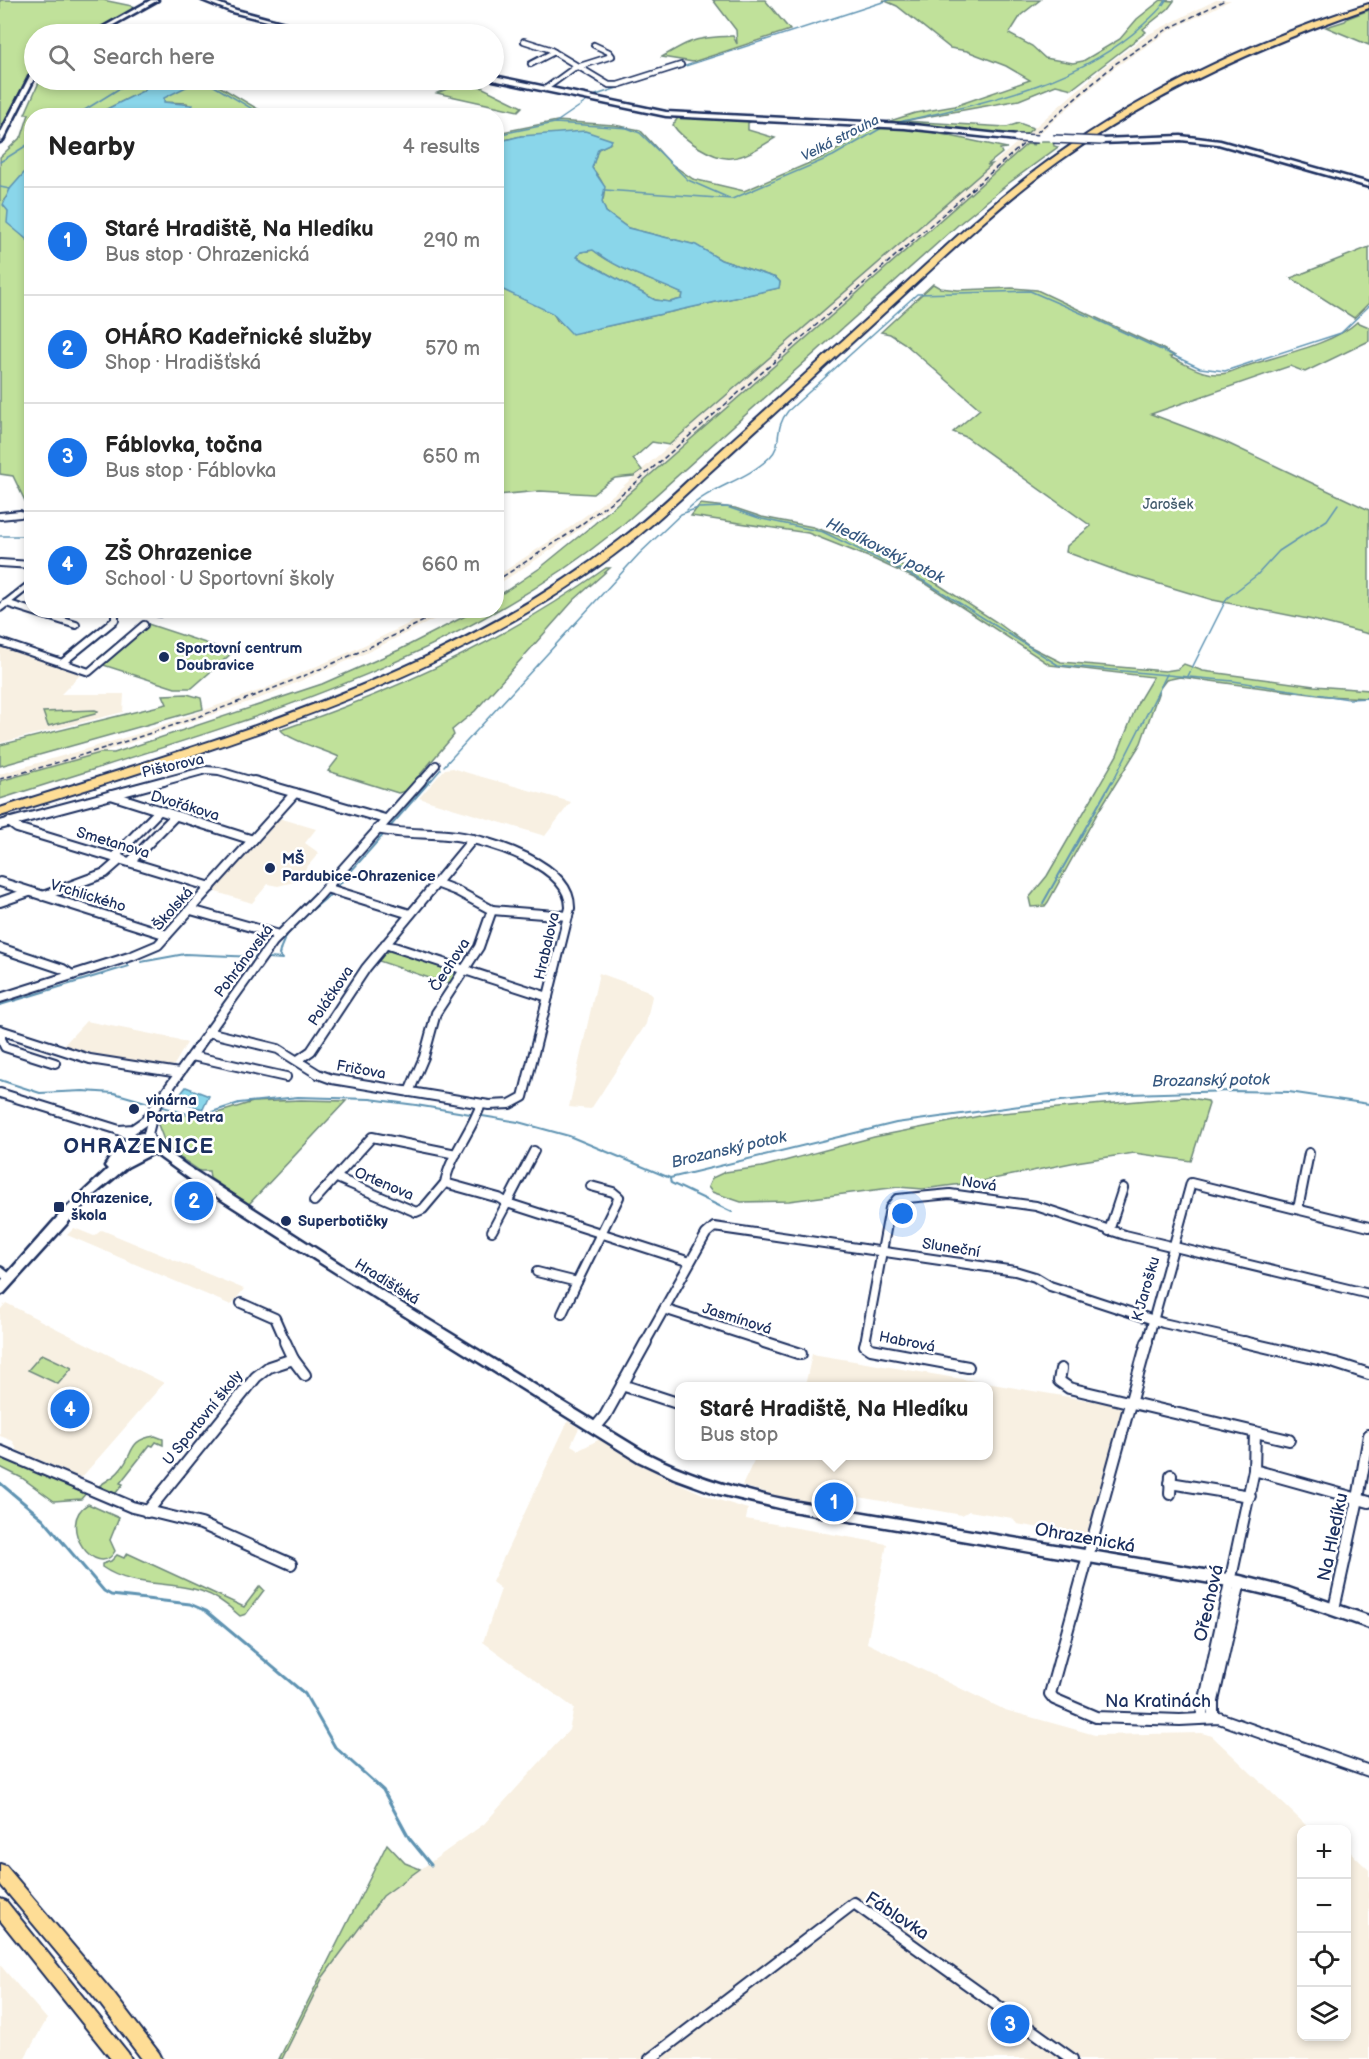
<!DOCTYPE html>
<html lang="en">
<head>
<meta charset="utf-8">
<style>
  body { margin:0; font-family:"Balsamiq Sans",sans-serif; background:#f6f6f6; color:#222 }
  .controls { position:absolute; right:18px; bottom:18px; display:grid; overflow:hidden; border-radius:12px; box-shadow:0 3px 9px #0003 }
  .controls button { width:54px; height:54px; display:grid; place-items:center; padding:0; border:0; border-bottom:2px solid #e0e0e0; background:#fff; color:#222; font:30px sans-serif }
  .you { position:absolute; left:903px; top:1214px; width:21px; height:21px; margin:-15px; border:4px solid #fff; border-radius:50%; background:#1a73e8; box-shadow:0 0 0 9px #1a73e833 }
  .badge { display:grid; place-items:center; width:39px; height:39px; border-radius:50%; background:#1a73e8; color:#fff; font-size:20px; font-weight:700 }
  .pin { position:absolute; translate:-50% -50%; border:3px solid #fff; box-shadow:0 2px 6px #0006 }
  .popup { position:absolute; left:675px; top:1382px; width:318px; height:78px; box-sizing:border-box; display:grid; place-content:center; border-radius:12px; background:#fff; filter:drop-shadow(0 2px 4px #0005); font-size:20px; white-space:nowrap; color:#767676 }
  .popup b { font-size:22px; color:#222 }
  .popup::after { content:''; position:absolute; left:50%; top:100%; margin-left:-12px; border:12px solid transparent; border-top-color:#fff }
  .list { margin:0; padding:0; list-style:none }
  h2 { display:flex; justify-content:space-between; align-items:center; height:78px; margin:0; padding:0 24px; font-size:26px }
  h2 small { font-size:20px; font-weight:400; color:#767676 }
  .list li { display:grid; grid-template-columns:39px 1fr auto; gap:18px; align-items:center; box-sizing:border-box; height:108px; padding:0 24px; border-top:2px solid #e0e0e0 }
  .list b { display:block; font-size:22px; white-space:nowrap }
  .list p { margin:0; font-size:20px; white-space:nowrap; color:#767676 }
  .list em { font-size:20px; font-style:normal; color:#767676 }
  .icon { flex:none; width:33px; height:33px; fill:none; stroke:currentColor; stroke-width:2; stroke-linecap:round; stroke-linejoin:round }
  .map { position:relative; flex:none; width:1369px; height:2059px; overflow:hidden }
  .search { position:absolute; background:#fff; box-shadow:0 3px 9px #0003; left:24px; top:24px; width:480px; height:66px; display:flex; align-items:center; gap:15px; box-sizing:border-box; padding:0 21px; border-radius:33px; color:#767676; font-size:22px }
  .panel { position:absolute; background:#fff; box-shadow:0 3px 9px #0003; left:24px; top:108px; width:480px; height:510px; border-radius:24px }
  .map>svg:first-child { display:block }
</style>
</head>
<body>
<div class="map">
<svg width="1369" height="2059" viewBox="0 0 1369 2059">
  <rect width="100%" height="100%" fill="#fff"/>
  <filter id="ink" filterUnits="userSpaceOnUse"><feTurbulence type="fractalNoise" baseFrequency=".0167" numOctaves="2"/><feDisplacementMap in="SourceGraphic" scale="12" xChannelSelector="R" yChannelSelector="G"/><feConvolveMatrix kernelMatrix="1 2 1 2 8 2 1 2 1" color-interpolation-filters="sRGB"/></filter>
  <g filter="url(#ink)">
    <!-- built -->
    <g fill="#f8f0e2">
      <polygon points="1216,0 1231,0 1169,31 1114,68 623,497 557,546 497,585 497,576 565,531 614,494 1105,66 1149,34"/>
      <polygon points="435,611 451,611 366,653 263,697 100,753 0,781 0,774 134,735 264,689 354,650"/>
      <polygon points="0,645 82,673 61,694 124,694 123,712 0,743"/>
      <polygon points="453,768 468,773 571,802 545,836 419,798 445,769"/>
      <polygon points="279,818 316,829 305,843 319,853 294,882 278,886 268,884 252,903 213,891"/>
      <polygon points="599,973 646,990 652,996 646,1024 591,1109 569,1107"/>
      <polygon points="86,1021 176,1039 187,1043 171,1070 94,1058 62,1047"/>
      <polygon points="74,1228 94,1236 102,1230 244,1289 231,1305 67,1235"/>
      <polygon points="6,1303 164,1383 81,1478 17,1450 13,1441 0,1436 0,1310"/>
      <polygon points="812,1354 1123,1406 1087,1536 1017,1524 1012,1518 969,1511 962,1515 830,1492 828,1500 817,1498 808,1501 782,1497 742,1486 756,1456 988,1456 988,1386 805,1386"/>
      <polygon points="568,1421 579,1428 571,1445 579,1450 600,1439 660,1475 712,1498 748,1509 746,1519 887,1544 867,1643 1005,1710 1095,1735 1202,1733 1212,1736 1310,1829 1302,1830 1302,2036 1346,2036 1347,1849 1369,1870 1369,2059 279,2059 387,1844 405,1863 421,1869 484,1824 569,1730 574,1708 483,1642 501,1589 492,1582"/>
      <polygon points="0,1965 47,2019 24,2059 0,2059"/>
    </g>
    <!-- green -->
    <g fill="#c0e19a" stroke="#6e887c" stroke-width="1.5">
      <polygon points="0,0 103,0 137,7 88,34 34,34 34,68 28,75 0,132"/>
      <path d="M713,0H765L790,30L693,62L662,57C693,38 697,38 733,36L737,44L736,30Z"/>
      <polygon points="883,0 1040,0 1021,15 1009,34 1032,46 1045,58 1073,63 1083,61 1120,39 1137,19 1161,0 1174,1 1168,9 1143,29 1146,32 1072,89 1056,85 1019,100 903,121 1007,127 1019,123 1033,128 1025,135 1009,135 887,122 915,113 955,106 1030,80 1006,66 967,51 950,48 897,6"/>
      <polygon points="1369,10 1369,45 1326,27 1345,21 1348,18"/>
      <path d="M40,80H209L268,115L193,112L187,103L164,102V98L182,86L153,80L143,91L95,115L32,116L31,165L4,200C13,221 11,227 31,243V537H27L25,501L13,476L0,474V157L22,136L29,114H25Z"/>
      <polygon points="461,83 477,85 522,107 518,111 437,93"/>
      <path d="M675,117L752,121L748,123V130L775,138C762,146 746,157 731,158C714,160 682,139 673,125L677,119Z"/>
      <path d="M557,121L614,125L640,130L670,163L693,179L744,191L828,155L877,126L931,132L1007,148L1000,149L1002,153L987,165L992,164L669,445L652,442L633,459L642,470L634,476L615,478L608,482L593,494L540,491L497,495V287L544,308L553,313L558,322L581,332L779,288L780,282L776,278L721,260L695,245L628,228L606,212L602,202C608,188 601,179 592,168L598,149L609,144L521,136L497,142V133Z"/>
      <path d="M1034,141H1053L1054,146L1058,147L1009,183L959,224L619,528C439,674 216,729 0,799V781L100,753H114L322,684L399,650L475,611L496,610L497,597L540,568L594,524L1027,144L1035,145L1030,142Z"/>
      <polygon points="1369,247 1369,303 1354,318 1291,278"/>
      <path d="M593,250C618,270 654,280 683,294L682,299L670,302L655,300L577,257L581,252Z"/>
      <path d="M933,284L940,288L958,290L1012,288L1037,290L1163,349L1175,356L1170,357C1188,365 1206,378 1227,373C1263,358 1331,347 1357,322L1369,327V341L1305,372L1290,366L1151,414L1225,442L1369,510V634L1313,620L1213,600L1123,573L1066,552L1067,546L1091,526L966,437L953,432L980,409L904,343L890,334L881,332Z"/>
      <polygon points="700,504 735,508 762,517 813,527 847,539 925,576 998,623 1029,646 1061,662 1165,671 1178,669 1184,664 1203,671 1314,686 1369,690 1369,698 1326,696 1180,677 1166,680 1160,688 1141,743 1098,812 1048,902 1045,906 1031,907 1029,898 1047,876 1117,755 1138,702 1153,677 1050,665 925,583 871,558 808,533 691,516"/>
      <path d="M606,568H610L574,600L475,711L452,730L454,735L406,791L398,793L328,771L339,757C327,751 286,739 281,730C396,691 507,639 606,568Z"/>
      <polygon points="148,624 233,652 192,688 175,688 94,662 118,642"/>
      <polygon points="187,694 201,698 203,709 0,766 0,745 167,704 163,695"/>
      <polygon points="95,710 98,711 95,714 48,726 43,712"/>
      <polygon points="394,949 455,970 457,974 452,982 444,983 376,960 384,952"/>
      <polygon points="1184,1097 1208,1101 1209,1104 1191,1161 1134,1153 1076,1162 978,1182 923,1189 898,1187 789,1201 741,1202 712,1192 708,1187 712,1178 725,1172 762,1167 874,1137 990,1114"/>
      <polygon points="301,1100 346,1101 249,1204 210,1178 209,1171 200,1171 172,1152 165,1143 157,1122 163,1111 201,1118 253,1102"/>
      <polygon points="42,1354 72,1368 58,1384 28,1370"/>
      <path d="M155,1436L163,1439V1445L156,1442L153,1446L150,1445L120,1483L123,1484L115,1494L98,1487C105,1481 114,1478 120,1470C135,1453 127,1440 155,1436Z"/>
      <polygon points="0,1456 75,1489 88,1491 81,1499 54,1501 22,1478 0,1467"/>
      <path d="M88,1504L119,1518L110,1540L115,1551C98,1582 54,1524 88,1504Z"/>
      <path d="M127,1553L244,1607L260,1586L264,1590L246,1614L240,1616C228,1605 216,1596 201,1591C167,1580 132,1588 102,1567V1564L111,1561L117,1555L124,1558Z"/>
      <polygon points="387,1844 405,1863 420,1869 383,1896 323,1977 282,2059 279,2059"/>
    </g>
    <!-- water -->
    <g fill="#8ad6ea" stroke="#5e93b2" stroke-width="1.5" fill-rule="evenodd">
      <polygon points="152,80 186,87 164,98 164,102 192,105 189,109 193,112 243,115 95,115 143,91"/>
      <path d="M585,131L612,140L609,144L598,149L592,168L605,187L602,202L606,212L628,228L696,245L721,260L776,278L780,282L779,288L572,334L552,313L497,287V142L521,136ZM593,250C618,270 653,280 683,294L682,299L670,302L655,300L577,257L581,252Z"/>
      <polygon points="31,165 31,243 7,223 8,211 3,205 10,189"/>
      <polygon points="186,1087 209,1096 203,1109 175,1101"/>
    </g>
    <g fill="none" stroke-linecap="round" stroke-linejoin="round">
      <!-- stream-far2 -->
      <g stroke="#5e93b2" stroke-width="1.5">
        <polyline points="204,80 264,116"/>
        <polyline points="75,116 133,80"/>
        <polyline points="555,123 596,95 889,0"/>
        <path d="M890,124C976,104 1078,86 1144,24C1152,16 1161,10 1166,0"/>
        <polyline points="496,135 555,123 627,128 640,133 688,180 729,198"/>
        <polyline points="0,162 32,142"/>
        <polyline points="0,187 10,189"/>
        <polyline points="605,190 732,199 833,156 885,126"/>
        <polyline points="1095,319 1200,368 1225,371 1341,333 1369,306"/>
        <path d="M687,510C711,486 746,481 770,457C783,445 773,429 788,411L917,294L1030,291L1090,317"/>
        <polyline points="0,536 32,536"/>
        <polyline points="1188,676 1227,598 1257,575 1279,551 1327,520 1338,504"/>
        <polyline points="444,766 639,554 681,514 698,508 727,507 762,519 823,532 926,582 1058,665 1233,681 1349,699 1369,698"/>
        <polyline points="429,783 441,769"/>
        <polyline points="1112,783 1167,674"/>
      </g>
      <!-- stream-far1 -->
      <g stroke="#5e93b2" stroke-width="2">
        <polyline points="389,828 430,781"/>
        <polyline points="337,887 383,835"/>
        <polyline points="1043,903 1112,781"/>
        <path d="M268,958L283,959L279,955C283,928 312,911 331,894"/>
        <polyline points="141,962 185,954 255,957"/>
        <polyline points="0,1005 129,966"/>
        <polyline points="0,1080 40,1093 83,1091 114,1093 191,1115 209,1113 239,1103 298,1097 370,1099 416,1105 518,1122 569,1136 670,1178 896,1123 1042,1103 1129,1094 1232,1091 1289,1092 1369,1104"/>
        <polyline points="670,1179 671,1183 732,1212"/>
      </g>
      <!-- stream -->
      <polyline stroke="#5e93b2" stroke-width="3" points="0,1483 43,1519 104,1591 111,1595 190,1604 206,1611 305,1694 335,1747 383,1790 409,1838 431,1865"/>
      <!-- street-far3 casing -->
      <g stroke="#1b2f5e" stroke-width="8">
        <g id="street-far3">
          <polyline points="524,41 549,49 609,85 618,85 681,65"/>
          <polyline points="531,64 554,52"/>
          <polyline points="545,89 574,68 612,56 609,52 594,45"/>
        </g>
      </g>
      <!-- street-far2 casing -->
      <g stroke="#1b2f5e" stroke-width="10">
        <g id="street-far2">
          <polyline points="0,516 20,514"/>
          <polyline points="0,563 32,565"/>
          <polyline points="6,603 76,625"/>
          <polyline points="0,608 32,583"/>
          <polyline points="152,610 159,613"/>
          <polyline points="0,642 89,672 144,625"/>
          <polyline points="62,663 115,620 115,610"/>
          <polyline points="158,783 206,770 219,771 260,783"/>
          <polyline points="420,783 436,765"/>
        </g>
      </g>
      <!-- street-far1 casing -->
      <g stroke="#1b2f5e" stroke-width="12">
        <g id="street-far1">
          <polyline points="254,781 385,819"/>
          <polyline points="111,795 253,840"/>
          <polyline points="9,822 17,828 211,887"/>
          <polyline points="0,825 164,781"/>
          <polyline points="114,857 158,812"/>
          <polyline points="130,862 174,817"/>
          <polyline points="0,882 167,935"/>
          <polyline points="326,888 410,914"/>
          <polyline points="43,896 105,873 121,859"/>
          <polyline points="0,902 29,892"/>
          <polyline points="191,910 279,935"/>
          <polyline points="492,910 568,916"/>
          <polyline points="385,944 548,997"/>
          <polyline points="0,948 63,969 72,975"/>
          <polyline points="0,998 132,956 158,945 295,793"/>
          <polyline points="0,1030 90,1059 179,1073"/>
          <polyline points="1,1031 1,1039 5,1047 55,1063"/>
          <path d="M208,1032L278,1049L318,1074L332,1079L489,1105L510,1104L523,1097L570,908C571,865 491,841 456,836C430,832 403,835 377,829"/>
          <polyline points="192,1056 286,1077"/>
          <polyline points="298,1060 311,1051 366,968 473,839"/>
          <polyline points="409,1092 424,1057 436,1013 479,947 492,910 457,891 436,883"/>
          <polyline points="0,1093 116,1129 136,1138"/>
          <polyline points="119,1130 133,1129 146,1120 273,942 318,897 421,781"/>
          <polyline points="151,1142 148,1134 153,1114"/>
          <polyline points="534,1151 507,1203 690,1262"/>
          <polyline points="337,1178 416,1212 423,1209 445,1183 499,1198 507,1203 492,1231"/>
          <path d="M445,1183C450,1155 472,1131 481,1104"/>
          <polyline points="314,1201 372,1137 456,1154"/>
          <polyline points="1298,1209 1309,1153"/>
          <polyline points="1109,1231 1123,1188"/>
          <polyline points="0,1271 10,1279"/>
          <polyline points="537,1272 577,1282 562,1314"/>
          <polyline points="577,1282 619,1197 613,1192 591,1186"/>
          <polyline points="241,1303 275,1318 286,1343"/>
          <polyline points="664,1309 769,1343"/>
          <polyline points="645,1343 706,1234 714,1227 1015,1271 1035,1277 1050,1286 1163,1323 1251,1343"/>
          <polyline points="865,1343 890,1208 897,1199 950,1194 1036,1206 1125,1235 1369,1294"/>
          <polyline points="1147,1343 1191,1183 1369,1227"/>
        </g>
      </g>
      <!-- street casing -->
      <g stroke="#1b2f5e" stroke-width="14">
        <g id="street">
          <polyline points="285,1342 293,1359"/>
          <polyline points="764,1342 801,1354"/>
          <polyline points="866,1342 865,1345 871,1349 968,1367"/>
          <polyline points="1147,1342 1050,1694 1054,1699 1096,1717 1180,1720 1219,1718 1369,1771"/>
          <polyline points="1244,1342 1335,1363 1369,1374"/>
          <polyline points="1061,1369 1059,1381 1069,1388 1255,1432 1254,1470 1369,1502"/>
          <polyline points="622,1385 680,1404"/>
          <polyline points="595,1428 605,1416 646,1342"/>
          <polyline points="1255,1432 1289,1440"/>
          <polyline points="0,1451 132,1507 201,1524 291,1564"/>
          <polyline points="1170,1483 1250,1496"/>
          <polyline points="1170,1494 1171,1475"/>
          <polyline points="147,1512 256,1377 269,1367 293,1359 305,1375"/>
          <polyline points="1334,1609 1358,1499 1369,1435"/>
          <polyline points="1213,1717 1213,1701 1240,1582"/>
          <polyline points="1201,1718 1254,1470"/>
          <polyline points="650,2059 854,1903 1072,2059"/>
        </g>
      </g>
      <!-- secondary casing -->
      <g stroke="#1b2f5e" stroke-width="5">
        <g id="secondary">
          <polygon points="151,0 158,0 97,34 91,34"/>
          <polygon points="202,0 210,0 236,10 326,34 318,34 232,12"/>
          <polygon points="34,72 34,79 3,140 0,142 0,134 31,74"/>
          <polygon points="494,76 666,112 905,124 1017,136 1020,138 1017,140 905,128 666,116 493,80"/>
          <polygon points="1181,136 1220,141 1369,183 1369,187 1218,144 1181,140 1101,143 1098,141 1101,139"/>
          <path d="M143,1133L155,1140L162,1148L187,1166L401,1303L646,1453C693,1477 741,1491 792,1501L1240,1576L1289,1588L1369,1616V1628L1289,1600L1240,1588L792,1511L715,1493L674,1478L638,1461L344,1278L194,1182L154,1153L127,1167L90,1198L4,1293L0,1295V1282L62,1212L108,1169L105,1166C115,1151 124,1135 143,1133ZM141,1141L145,1144L144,1150L140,1152L133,1151L131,1148L136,1143Z"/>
        </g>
      </g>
      <!-- primary casing -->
      <g stroke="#1b2f5e" stroke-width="4">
        <g id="primary">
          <polygon points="0,1864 6,1866 113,1993 159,2053 162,2059 142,2059 101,2005 0,1884"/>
          <polygon points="0,1899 6,1901 128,2053 131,2059 111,2059 0,1920"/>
        </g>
      </g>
      <!-- highway casing -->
      <g stroke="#1b2f5e" stroke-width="4">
        <path id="highway" d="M1369,4V8C1259,46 1152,94 1058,162C1001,203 950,252 898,300C837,356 775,413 713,469C685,494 658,521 628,544C499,645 347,704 193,755C129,776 65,797 0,816V808C215,740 439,680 620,540C654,514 685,483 717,454C775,402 833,349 891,297C937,255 982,212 1031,174C1131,98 1249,41 1369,4Z"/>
      </g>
      <!-- street-far3 -->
      <use href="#street-far3" stroke="#fff" stroke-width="4.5"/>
      <!-- street-far2 -->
      <use href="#street-far2" stroke="#fff" stroke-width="6"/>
      <!-- street-far1 -->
      <use href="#street-far1" stroke="#fff" stroke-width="8"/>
      <!-- street -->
      <use href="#street" stroke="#fff" stroke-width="10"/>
      <!-- secondary -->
      <use href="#secondary" fill="#fff" fill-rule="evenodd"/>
      <!-- primary -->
      <use href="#primary" fill="#fedd96" fill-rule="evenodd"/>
      <!-- highway -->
      <use href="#highway" fill="#fedd96" fill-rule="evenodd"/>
      <!-- rail -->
      <g stroke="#1b2f5e" stroke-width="1.5" stroke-dasharray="5 3" stroke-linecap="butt">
        <polyline points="496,581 567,535 632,486 1115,64 1166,30 1225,0"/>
        <path d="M0,779C154,736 303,684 445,610"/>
      </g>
      <!-- secondary-bridge casing -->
      <g stroke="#1b2f5e" stroke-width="10" stroke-linecap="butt">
        <g id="secondary-bridge">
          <polyline points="1017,138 1038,139"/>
          <polyline points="1053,139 1101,141"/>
        </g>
      </g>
      <!-- secondary-bridge -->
      <use href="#secondary-bridge" stroke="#fff" stroke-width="7"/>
    </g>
  </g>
  <!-- markers -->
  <g fill="#1b2f5e" stroke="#fff" stroke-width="2">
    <circle cx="164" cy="657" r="6"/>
    <circle cx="270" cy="868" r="6"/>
    <circle cx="134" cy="1109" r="6"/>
    <rect x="53" y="1201" width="12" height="12" rx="3"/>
    <circle cx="286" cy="1221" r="6"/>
  </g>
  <g text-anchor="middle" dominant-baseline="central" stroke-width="5" stroke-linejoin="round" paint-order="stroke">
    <!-- far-water labels -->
    <g font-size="14" font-style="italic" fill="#375981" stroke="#fff">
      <text transform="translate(840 138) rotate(-27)">Velká strouha</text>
    </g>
    <!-- far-park labels -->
    <g font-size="14" fill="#445c6d" stroke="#fff">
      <text x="1168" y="504">Jarošek</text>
    </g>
    <!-- poi labels -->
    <g font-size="15" font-weight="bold" fill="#1b2f5e" stroke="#fff" text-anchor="start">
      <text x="176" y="648">Sportovní centrum<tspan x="176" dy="17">Doubravice</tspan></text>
      <text x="282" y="859">MŠ<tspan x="282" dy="17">Pardubice-Ohrazenice</tspan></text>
      <text x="146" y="1100">vinárna<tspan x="146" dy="17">Porta Petra</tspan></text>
      <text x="71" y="1198">Ohrazenice,<tspan x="71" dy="17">škola</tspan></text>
      <text x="298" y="1221">Superbotičky</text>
    </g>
    <!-- street labels -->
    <g font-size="15" fill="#1b2f5e" stroke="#fff">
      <text transform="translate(173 766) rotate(-13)">Pištorova</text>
      <text transform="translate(185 806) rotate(17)">Dvořákova</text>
      <text transform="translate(113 843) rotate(17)">Smetanova</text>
      <text transform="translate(88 896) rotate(17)">Vrchlického</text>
      <text transform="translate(173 909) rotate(-48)">Školská</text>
      <text transform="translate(547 946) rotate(-77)">Hrabalova</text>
      <text transform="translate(244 961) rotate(-53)">Pohránovská</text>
      <text transform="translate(450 965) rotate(-57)">Čechova</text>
      <text transform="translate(331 996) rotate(-56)">Poláčkova</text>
      <text transform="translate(361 1070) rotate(10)">Fričova</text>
      <text transform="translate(384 1184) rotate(23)">Ortenova</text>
      <text transform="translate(979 1184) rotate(8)">Nová</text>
      <text transform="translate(951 1248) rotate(9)">Sluneční</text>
      <text transform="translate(387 1282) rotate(32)">Hradišťská</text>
      <text transform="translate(1146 1289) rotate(-74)">K Jarošku</text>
      <text transform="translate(737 1319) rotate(18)">Jasmínová</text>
      <text transform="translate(907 1342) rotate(11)">Habrová</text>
      <text transform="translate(203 1418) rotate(-51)">U Sportovní školy</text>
    </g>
    <!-- water labels -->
    <g font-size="16" font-style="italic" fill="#375981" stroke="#fff">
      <text transform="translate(885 551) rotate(26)">Hledíkovský potok</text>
      <text transform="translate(1211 1081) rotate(-1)">Brozanský potok</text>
      <text transform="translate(729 1150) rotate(-13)">Brozanský potok</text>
    </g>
    <!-- near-street labels -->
    <g font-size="18" fill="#1b2f5e" stroke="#fff">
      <text transform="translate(1333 1537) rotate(-78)">Na Hledíku</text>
      <text transform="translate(1085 1538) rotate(10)">Ohrazenická</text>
      <text transform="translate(1209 1603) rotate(-77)">Ořechová</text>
      <text x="1158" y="1701">Na Kratinách</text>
      <text transform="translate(897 1916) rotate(33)">Fáblovka</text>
    </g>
    <!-- district labels -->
    <g font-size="21" font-weight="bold" letter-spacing="1.5" fill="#1b2f5e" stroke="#fff">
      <text x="139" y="1146">OHRAZENICE</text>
    </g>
  </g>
</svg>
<div class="controls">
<button>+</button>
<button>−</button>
<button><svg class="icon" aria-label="locate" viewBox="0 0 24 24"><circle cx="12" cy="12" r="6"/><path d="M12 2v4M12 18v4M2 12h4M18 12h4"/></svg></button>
<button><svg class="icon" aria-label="layers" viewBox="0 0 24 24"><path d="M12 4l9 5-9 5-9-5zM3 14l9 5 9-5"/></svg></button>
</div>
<div class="you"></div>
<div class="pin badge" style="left:834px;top:1502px">1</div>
<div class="popup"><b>Staré Hradiště, Na Hledíku</b>Bus stop</div>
<div class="pin badge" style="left:194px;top:1201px">2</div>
<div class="pin badge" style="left:1010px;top:2024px">3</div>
<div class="pin badge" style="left:70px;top:1409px">4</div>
<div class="search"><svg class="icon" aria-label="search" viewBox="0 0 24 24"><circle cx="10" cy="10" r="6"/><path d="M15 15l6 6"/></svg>Search here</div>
<section class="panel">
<h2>Nearby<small>4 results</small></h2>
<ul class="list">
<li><span class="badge">1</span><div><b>Staré Hradiště, Na Hledíku</b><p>Bus stop · Ohrazenická</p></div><em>290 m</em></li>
<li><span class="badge">2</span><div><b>OHÁRO Kadeřnické služby</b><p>Shop · Hradišťská</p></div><em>570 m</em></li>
<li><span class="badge">3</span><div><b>Fáblovka, točna</b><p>Bus stop · Fáblovka</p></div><em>650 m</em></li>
<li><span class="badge">4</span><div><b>ZŠ Ohrazenice</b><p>School · U Sportovní školy</p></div><em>660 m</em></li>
</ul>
</section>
</div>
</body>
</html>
